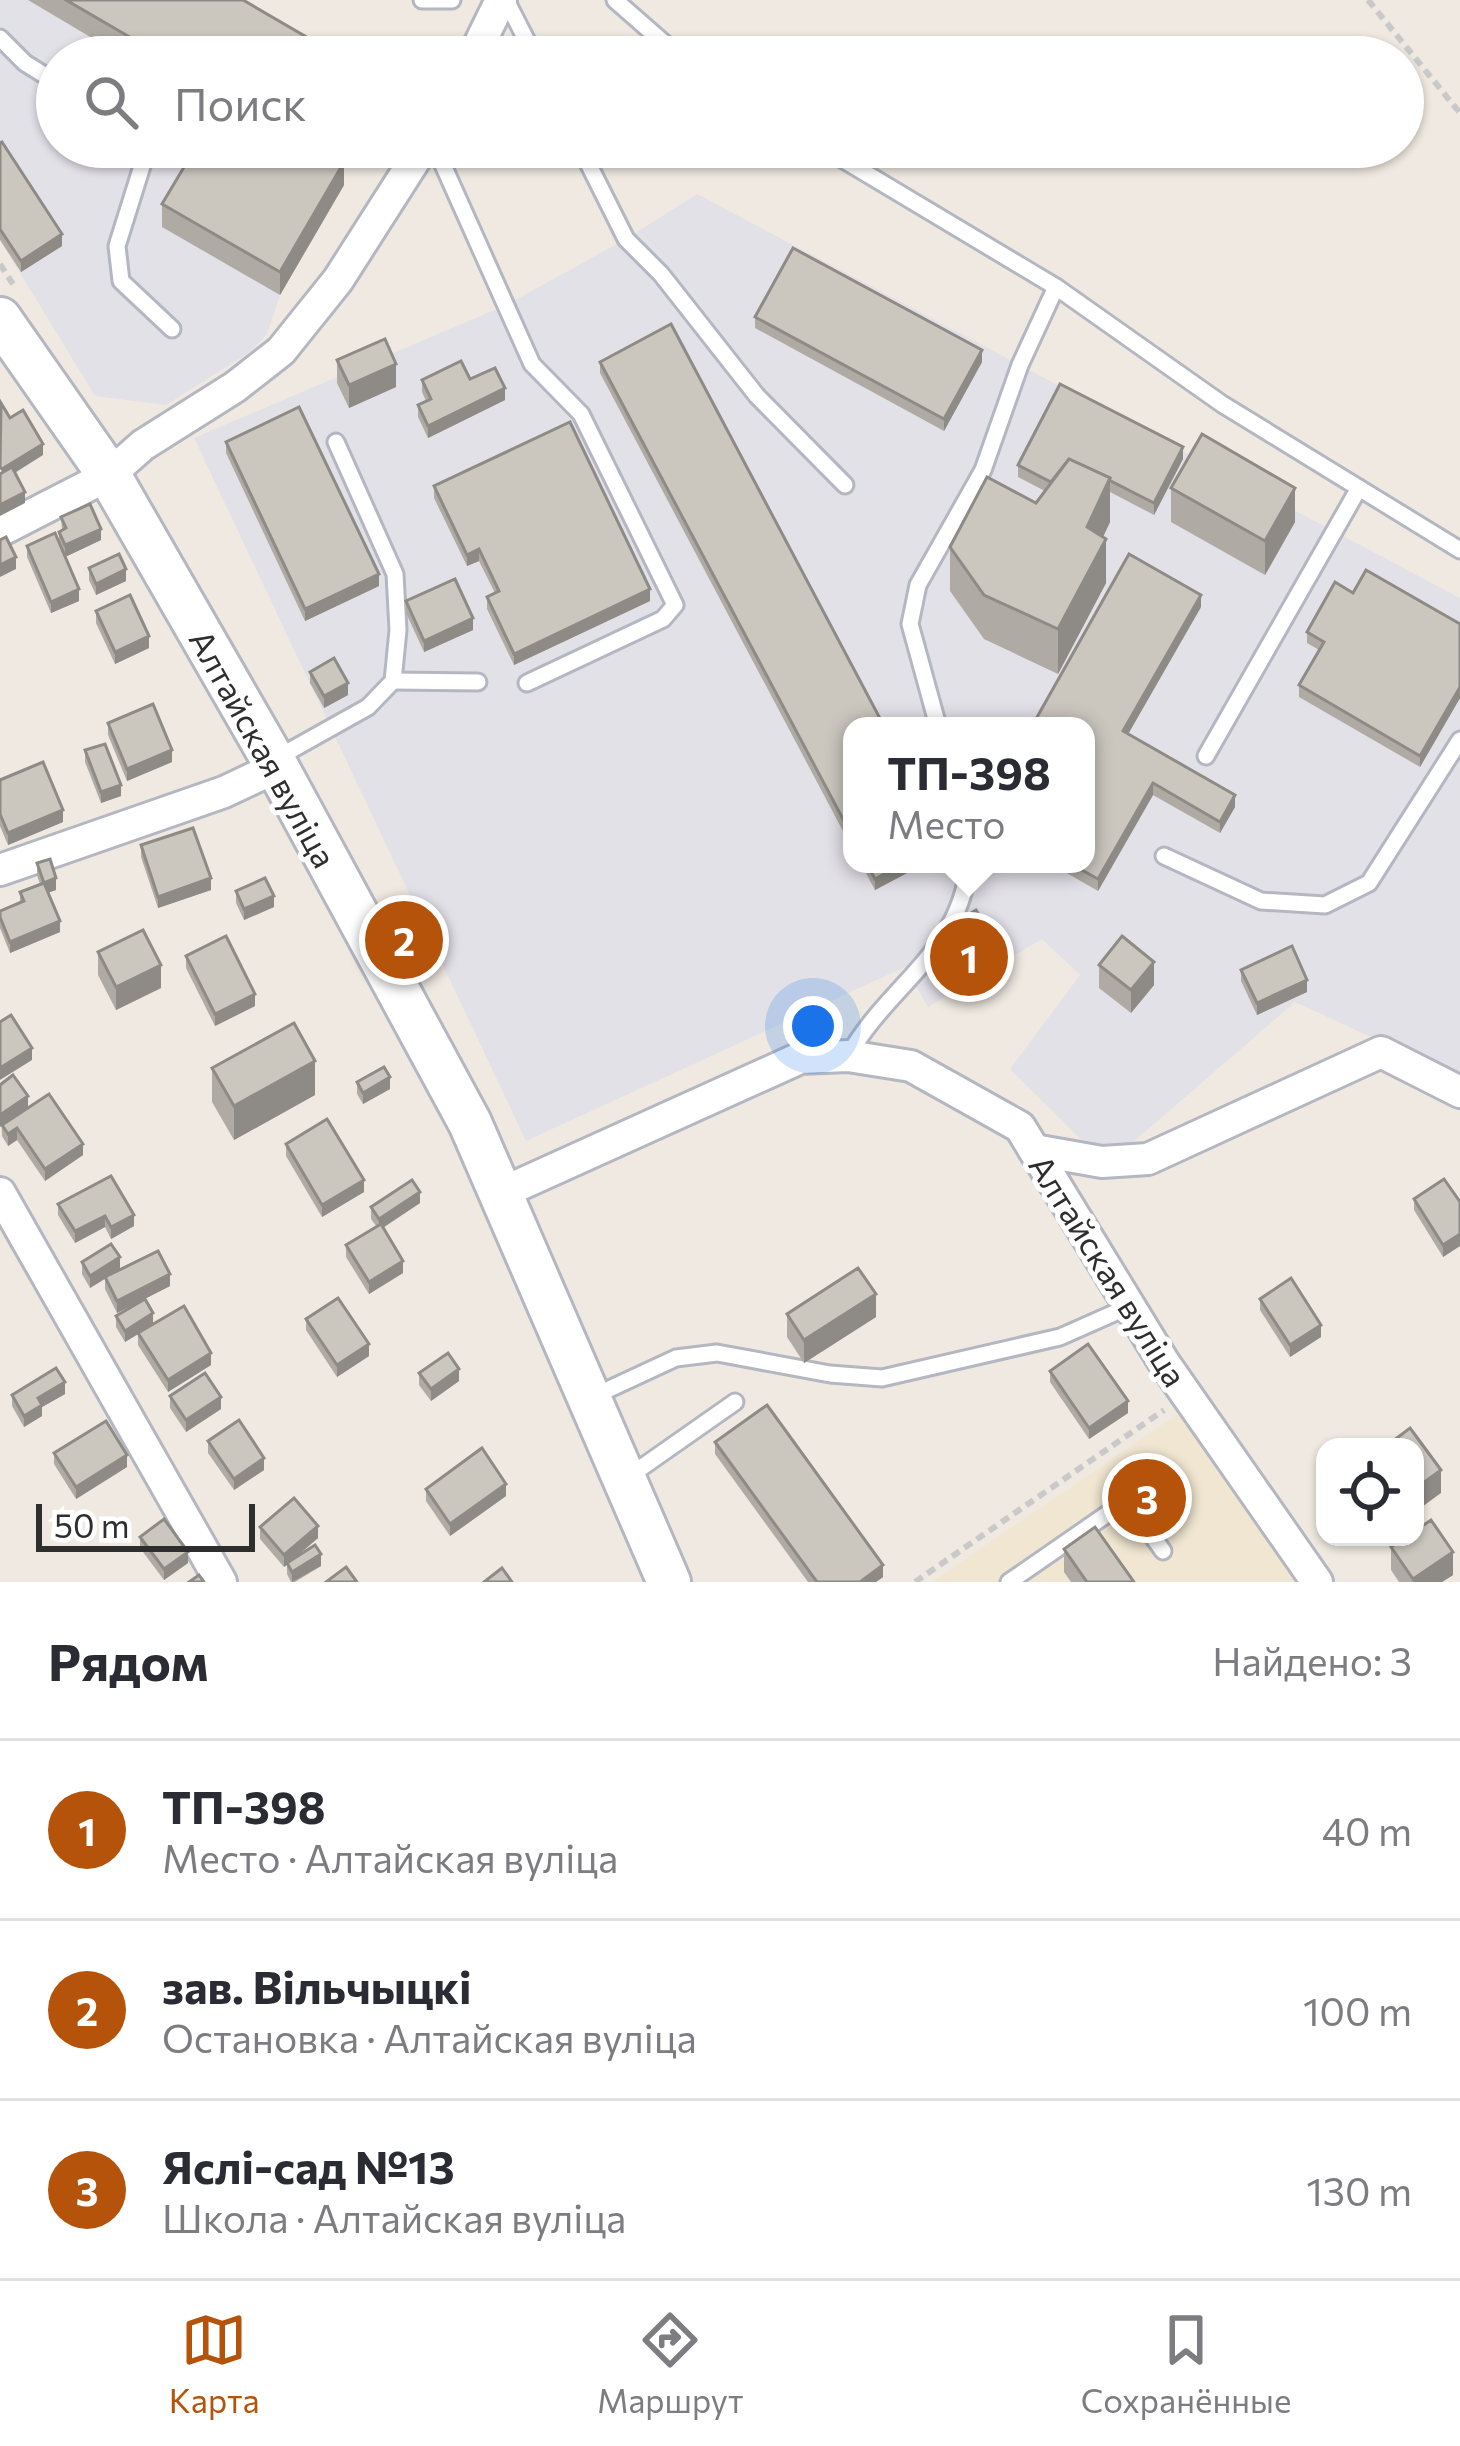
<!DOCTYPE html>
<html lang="ru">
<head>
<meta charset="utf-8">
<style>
  body { margin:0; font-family:Commissioner,sans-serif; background:#f7f7f7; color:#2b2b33 }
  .controls { position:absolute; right:36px; bottom:36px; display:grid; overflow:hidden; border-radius:24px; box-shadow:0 3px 9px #0004 }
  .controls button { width:108px; height:108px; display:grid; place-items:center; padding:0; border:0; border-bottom:3px solid #e1e1e2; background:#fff; color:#2b2b33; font:60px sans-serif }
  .scale { position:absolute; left:36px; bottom:30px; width:219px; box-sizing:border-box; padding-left:12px; border:6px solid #2e2e2e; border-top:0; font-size:33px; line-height:42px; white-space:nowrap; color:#2e2e2e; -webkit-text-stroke:9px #fff; paint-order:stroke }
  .you { position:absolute; left:813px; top:1026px; width:42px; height:42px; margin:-30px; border:9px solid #fff; border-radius:50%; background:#1a73e8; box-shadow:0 0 0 18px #1a73e833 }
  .badge { display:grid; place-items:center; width:78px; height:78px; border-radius:50%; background:#b45309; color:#fff; font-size:39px; font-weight:700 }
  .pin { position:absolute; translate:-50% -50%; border:6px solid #fff; box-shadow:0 3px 12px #0006 }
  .popup { position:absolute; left:843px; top:717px; width:252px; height:156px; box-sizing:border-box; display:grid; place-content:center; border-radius:24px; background:#fff; filter:drop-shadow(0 3px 9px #0005); font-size:39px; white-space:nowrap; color:#7c7c81 }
  .popup b { font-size:45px; color:#2b2b33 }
  .popup::after { content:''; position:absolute; left:50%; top:100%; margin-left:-24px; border:24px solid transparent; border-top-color:#fff }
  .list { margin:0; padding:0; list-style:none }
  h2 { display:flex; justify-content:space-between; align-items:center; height:156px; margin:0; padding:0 48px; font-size:51px }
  h2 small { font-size:39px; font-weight:400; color:#7c7c81 }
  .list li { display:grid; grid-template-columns:78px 1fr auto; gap:36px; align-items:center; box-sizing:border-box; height:180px; padding:0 48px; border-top:3px solid #e1e1e2 }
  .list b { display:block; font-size:45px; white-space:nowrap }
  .list p { margin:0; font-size:39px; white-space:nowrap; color:#7c7c81 }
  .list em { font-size:39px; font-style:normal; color:#7c7c81 }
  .icon { flex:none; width:66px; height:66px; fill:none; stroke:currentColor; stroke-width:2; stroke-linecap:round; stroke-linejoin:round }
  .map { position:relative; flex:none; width:1460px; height:1582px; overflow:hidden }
  .search { position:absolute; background:#fff; box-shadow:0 3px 9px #0004; left:36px; right:36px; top:36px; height:132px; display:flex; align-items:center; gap:30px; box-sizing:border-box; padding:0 42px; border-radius:66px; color:#7c7c81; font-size:45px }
  .sheet { height:696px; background:#fff }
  nav { display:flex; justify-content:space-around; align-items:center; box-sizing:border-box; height:168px; border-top:3px solid #e1e1e2; background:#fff; font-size:33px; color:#7c7c81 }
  nav a { display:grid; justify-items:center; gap:6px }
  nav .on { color:#b45309 }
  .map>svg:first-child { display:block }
</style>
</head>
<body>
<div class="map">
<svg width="1460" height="1582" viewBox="0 0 1460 1582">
  <rect width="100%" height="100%" fill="#efe9e1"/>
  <!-- industrial -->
  <g fill="#e3e1e8" fill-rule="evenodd">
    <polygon points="0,0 208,0 302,57 57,57 57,147 310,147 303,161 344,185 280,295 267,334 250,352 166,405 95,396 0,240"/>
    <path d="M697,194L1460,598V1078L1295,1002L1124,1150L1098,1156L1010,1069L1080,975L1042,939L928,1007L905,967L526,1141L194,438L506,305L626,239ZM852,726H1086V864H852Z"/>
  </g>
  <!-- education -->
  <polygon fill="#f0e6d1" points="1178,1414 1299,1582 932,1582"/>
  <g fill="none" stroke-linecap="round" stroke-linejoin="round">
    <!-- lane casing -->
    <g stroke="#b4b7c1" stroke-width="21">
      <g id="lane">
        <polyline points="422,0 452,0"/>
        <polyline points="506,0 535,57"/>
        <polyline points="615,0 680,57"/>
        <polyline points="0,38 25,63 57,83"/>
        <polyline points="148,147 117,246 121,281 172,329"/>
        <polyline points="435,147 532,364 581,414 675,605 663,619 527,683"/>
        <polyline points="580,147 626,239 661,274 757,396 845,485"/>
        <polyline points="822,147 1056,287 1222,404 1460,550"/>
        <polyline points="393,681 478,682"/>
        <polyline points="938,726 910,624 918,585 983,470 1020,365 1056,287"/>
        <polyline points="1206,756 1359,488"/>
        <polyline points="277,758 368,707 393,681 398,630 395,574 336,442"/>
        <polyline points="1164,856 1261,901 1325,905 1369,883 1460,740"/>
        <path d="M848,1056C889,984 959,954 969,864"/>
        <polyline points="592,1397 676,1358 717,1353 830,1374 882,1378 1060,1337 1130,1306"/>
        <polyline points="628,1477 735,1402"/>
        <polyline points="1009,1582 1116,1508 1136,1513 1163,1551"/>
      </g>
    </g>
    <!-- street casing -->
    <g stroke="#b4b7c1" stroke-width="36">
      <g id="street">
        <polyline points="473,57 501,0"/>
        <polyline points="0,531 109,475 143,445 235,387 281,351 338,280 423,147"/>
        <polyline points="0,870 224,792 277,767"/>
        <polyline points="1034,1150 1102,1162 1148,1159 1381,1052 1460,1092"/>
        <polyline points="0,1193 221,1582"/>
        <polyline points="499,1194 800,1058 848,1056 911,1066 1020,1127 1163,1361 1317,1582"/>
      </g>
    </g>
    <!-- secondary casing -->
    <g stroke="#b4b7c1" stroke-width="48">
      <polyline id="secondary" points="0,319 109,475 277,767 470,1123 669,1582"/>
    </g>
    <!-- path -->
    <g stroke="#c9c9c9" stroke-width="6" stroke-dasharray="9 6" stroke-linecap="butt">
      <polyline points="1368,0 1460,113"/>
      <polyline points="0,264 16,289"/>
      <polyline points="915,1582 1164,1410"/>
    </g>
    <!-- lane -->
    <use href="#lane" stroke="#fff" stroke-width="15"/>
    <!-- street -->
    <use href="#street" stroke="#fff" stroke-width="30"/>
    <!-- secondary -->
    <use href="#secondary" stroke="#fff" stroke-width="42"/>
  </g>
  <!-- wall -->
  <g fill="#afaba4">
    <polygon points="28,0 243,0 341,57 124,57"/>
    <polygon points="0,143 62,246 21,272 0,240"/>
    <polygon points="344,185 280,295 162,227 162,204"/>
    <polygon points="755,317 982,362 944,431 755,328"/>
    <polygon points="337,360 396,387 349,408 337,383"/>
    <polygon points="600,362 852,726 852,848 600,373"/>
    <polygon points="470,379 505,400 428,438 418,417 418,405 426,401 422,392 422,380"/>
    <polygon points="226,442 379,586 305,621 226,453"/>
    <polygon points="1183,459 1154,515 1110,492 1110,522 1103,537 1106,583 1058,674 984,639 950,591 950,547 1036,503 1045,491 1018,477 1018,465"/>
    <polygon points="434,486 650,601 514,665 487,609 487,597 495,593 479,561 467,566 434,498"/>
    <polygon points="1171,488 1295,522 1265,575 1171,522"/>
    <polygon points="61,517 101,540 65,557 79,601 51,613 27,557 27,546 59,543 59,532 62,530"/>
    <polygon points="89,568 126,581 96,595 89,580"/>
    <polygon points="1353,593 1460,624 1460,698 1420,767 1299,697 1299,685 1319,650 1307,643 1307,632"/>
    <polygon points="406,601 473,630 424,652 406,613"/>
    <polygon points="1201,607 1128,734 1235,807 1220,833 1153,795 1098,891 1051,864 1086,864 1086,726"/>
    <polygon points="96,611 149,648 115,664 96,623"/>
    <polygon points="310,672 348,695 324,708 310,683"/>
    <polygon points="108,723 172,762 127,781 108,735"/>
    <polygon points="85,750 121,796 101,803 85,762"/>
    <polygon points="0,780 63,822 8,845 0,826"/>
    <polygon points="141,845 211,890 158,908 141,857"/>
    <polygon points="37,863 56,890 48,893 60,932 10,953 0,928 0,911 20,903 20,892 40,884 37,875"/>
    <polygon points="861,864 924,864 875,890"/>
    <polygon points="236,891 274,907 244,920 236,903"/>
    <polygon points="945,929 994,962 962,981 945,952"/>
    <polygon points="98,952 161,988 116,1010 98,975"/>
    <polygon points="186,956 255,1006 215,1026 186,968"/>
    <polygon points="1099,965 1154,985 1131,1013 1099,988"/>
    <polygon points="1241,970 1307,992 1257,1015 1241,981"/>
    <polygon points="212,1068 315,1095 234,1140 212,1102"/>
    <polygon points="357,1082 390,1089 363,1104 357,1094"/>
    <polygon points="0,1085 28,1107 83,1155 45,1181 17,1140 8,1146 2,1136"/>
    <polygon points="286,1144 364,1192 322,1217 286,1156"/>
    <polygon points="111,1176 134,1226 111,1239 105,1227 75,1243 58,1215 58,1204"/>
    <polygon points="1414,1199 1460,1202 1460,1246 1443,1257 1414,1210"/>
    <polygon points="420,1203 383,1228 403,1273 369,1294 346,1257 346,1245 377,1227 371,1219 371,1207"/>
    <polygon points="82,1262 120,1269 170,1286 117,1313 105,1289 105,1279 90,1288 82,1274"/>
    <polygon points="1260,1299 1321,1337 1290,1357 1260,1310"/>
    <polygon points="787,1314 876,1317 804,1363 787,1337"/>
    <polygon points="116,1316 153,1324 211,1365 168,1392 138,1345 138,1334 125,1342 116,1327"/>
    <polygon points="306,1319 369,1356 337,1377 306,1330"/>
    <polygon points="1050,1371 1128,1413 1089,1439 1050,1382"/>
    <polygon points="419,1373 459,1381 431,1401 419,1385"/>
    <polygon points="65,1394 42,1407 42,1416 24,1427 12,1406 12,1395"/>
    <polygon points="170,1396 221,1409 186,1432 170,1408"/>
    <polygon points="208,1441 264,1470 234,1490 208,1453"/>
    <polygon points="715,1442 883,1577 876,1582 808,1582 715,1454"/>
    <polygon points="54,1453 127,1467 76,1499 54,1464"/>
    <polygon points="426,1489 506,1496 450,1536 426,1501"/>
    <polygon points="260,1527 318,1538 296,1557 321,1566 295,1582 291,1582 287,1574 287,1565 284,1567 260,1539"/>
    <polygon points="140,1537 188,1563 164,1580 140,1548"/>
    <polygon points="1391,1547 1453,1575 1442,1582 1399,1582 1391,1570"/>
    <polygon points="1064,1549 1134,1582 1071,1582 1064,1572"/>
  </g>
  <!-- shaded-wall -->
  <g fill="#8e8b86">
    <polygon points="344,162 344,185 280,295 280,272"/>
    <polygon points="62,234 62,246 21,272 21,261"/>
    <polygon points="982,350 982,362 944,431 944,419"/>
    <polygon points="396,364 396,387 349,408 349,385"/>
    <polygon points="505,388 505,400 428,438 428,426"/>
    <polygon points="43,444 43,455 2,481 2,469"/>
    <polygon points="1183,447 1183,459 1154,515 1154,503"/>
    <polygon points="1110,478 1110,522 1087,571 1087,527"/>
    <polygon points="1295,488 1295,522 1265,575 1265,541"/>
    <polygon points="25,492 25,503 0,516 0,505"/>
    <polygon points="101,529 101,540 65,557 65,545"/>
    <polygon points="1106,539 1106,583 1058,674 1058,629"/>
    <polygon points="479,549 479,561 467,566 467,555"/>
    <polygon points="16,557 16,569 0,577 0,565"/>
    <polygon points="126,569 126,581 96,595 96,584"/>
    <polygon points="379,574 379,586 305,621 305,609"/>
    <polygon points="79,589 79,601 51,613 51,602"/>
    <polygon points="650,589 650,601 514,665 514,654"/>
    <polygon points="1201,595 1201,607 1123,743 1123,731"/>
    <polygon points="473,618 473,630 424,652 424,641"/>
    <polygon points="149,636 149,648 115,664 115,652"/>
    <polygon points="348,683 348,695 324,708 324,696"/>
    <polygon points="1460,687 1460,698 1420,767 1420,756"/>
    <polygon points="172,750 172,762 127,781 127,769"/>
    <polygon points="1153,783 1153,795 1098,891 1098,879"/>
    <polygon points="121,785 121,796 101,803 101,792"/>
    <polygon points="1235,795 1235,807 1220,833 1220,822"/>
    <polygon points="63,810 63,822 8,845 8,833"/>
    <polygon points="902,864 924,864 875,890 875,879"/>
    <polygon points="56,878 56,890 44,894 44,883"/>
    <polygon points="211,878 211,890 158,908 158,897"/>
    <polygon points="274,896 274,907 244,920 244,909"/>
    <polygon points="60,921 60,932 10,953 10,942"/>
    <polygon points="994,939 994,962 962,981 962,957"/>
    <polygon points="1154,962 1154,985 1131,1013 1131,990"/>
    <polygon points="161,965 161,988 116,1010 116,987"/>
    <polygon points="1307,980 1307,992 1257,1015 1257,1003"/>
    <polygon points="255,994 255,1006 215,1026 215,1014"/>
    <polygon points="32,1048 32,1060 0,1080 0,1068"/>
    <polygon points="315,1061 315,1095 234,1140 234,1106"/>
    <polygon points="390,1077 390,1089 363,1104 363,1093"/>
    <polygon points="28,1096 28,1107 0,1127 0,1115"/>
    <polygon points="17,1128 17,1140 8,1146 8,1134"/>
    <polygon points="83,1144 83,1155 45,1181 45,1169"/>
    <polygon points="364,1180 364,1192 322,1217 322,1205"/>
    <polygon points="420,1192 420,1203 379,1230 379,1219"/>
    <polygon points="134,1215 134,1226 111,1239 111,1227"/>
    <polygon points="105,1216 105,1227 75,1243 75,1231"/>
    <polygon points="1460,1234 1460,1246 1443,1257 1443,1245"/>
    <polygon points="120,1257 120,1269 90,1288 90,1276"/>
    <polygon points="403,1261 403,1273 369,1294 369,1282"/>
    <polygon points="170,1274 170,1286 117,1313 117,1301"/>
    <polygon points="876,1294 876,1317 804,1363 804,1340"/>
    <polygon points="153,1313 153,1325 125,1342 125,1331"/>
    <polygon points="1321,1325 1321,1337 1290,1357 1290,1345"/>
    <polygon points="369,1344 369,1356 337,1377 337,1365"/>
    <polygon points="211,1353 211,1365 168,1392 168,1380"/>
    <polygon points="459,1369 459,1381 431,1401 431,1389"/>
    <polygon points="65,1382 65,1394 42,1407 42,1416 24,1427 24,1416 38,1398"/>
    <polygon points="221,1397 221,1409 186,1432 186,1420"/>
    <polygon points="1128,1401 1128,1413 1089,1439 1089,1428"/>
    <polygon points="127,1455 127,1467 76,1499 76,1487"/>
    <polygon points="264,1458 264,1470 234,1490 234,1479"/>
    <polygon points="1441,1470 1441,1493 1415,1512 1415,1489"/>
    <polygon points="506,1484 506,1496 450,1536 450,1524"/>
    <polygon points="318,1526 318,1538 284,1567 284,1555"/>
    <polygon points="188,1552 188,1563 164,1580 164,1569"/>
    <polygon points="1453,1552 1453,1575 1442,1582 1413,1582 1413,1579"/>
    <polygon points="321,1554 321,1566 292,1582 292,1572"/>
    <polygon points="883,1565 883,1577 876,1582 860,1582"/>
  </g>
  <!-- building -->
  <g fill="#cbc7bf" stroke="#8e8b86" stroke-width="3">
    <polygon points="66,0 243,0 341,57 164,57"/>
    <polygon points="2,142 62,234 21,261 0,229 0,143"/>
    <polygon points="196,147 318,147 344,162 280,272 162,204"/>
    <polygon points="793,248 982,350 944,419 755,317"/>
    <polygon points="671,324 884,726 852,726 852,836 600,362"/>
    <polygon points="385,339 396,364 349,385 337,360"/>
    <polygon points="461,361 470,379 495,368 505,388 428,426 418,405 431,399 422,380"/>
    <polygon points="1060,384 1183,447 1154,503 1109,480 1110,478 1069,459 1051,482 1018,465"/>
    <polygon points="1,403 10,418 23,410 43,444 2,469 0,467"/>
    <polygon points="299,407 379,574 305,609 226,442"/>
    <polygon points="570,422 650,589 514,654 487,597 499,591 479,549 467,555 434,486"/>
    <polygon points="1202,434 1295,488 1265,541 1171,488"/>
    <polygon points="1069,459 1110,478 1087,527 1106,539 1058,629 984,595 950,547 987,477 1036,503"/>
    <polygon points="12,467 25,492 0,505 0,474"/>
    <polygon points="90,504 101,529 65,545 59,532 66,528 61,517"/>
    <polygon points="55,533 79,589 51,602 27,546"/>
    <polygon points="6,537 16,557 0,565 0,540"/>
    <polygon points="119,554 126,569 96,584 89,568"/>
    <polygon points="1129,554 1201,595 1123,731 1235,795 1220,822 1153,783 1098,879 1071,864 1086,864 1086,726 1032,726"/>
    <polygon points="1366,570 1460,624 1460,687 1420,756 1299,685 1324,642 1307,632 1335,582 1353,593"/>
    <polygon points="455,579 473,618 424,641 406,601"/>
    <polygon points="130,595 149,636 115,652 96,611"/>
    <polygon points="334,658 348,683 324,696 310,672"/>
    <polygon points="153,704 172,750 127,769 108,723"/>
    <polygon points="105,744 121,785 101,792 85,750"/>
    <polygon points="43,762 63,810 8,833 0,814 0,780"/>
    <polygon points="193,828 211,878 158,897 141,845"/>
    <polygon points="50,859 56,878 44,883 37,863"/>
    <polygon points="867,864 902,864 875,879"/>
    <polygon points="265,878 274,896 244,909 236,891"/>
    <polygon points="44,883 60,921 10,942 0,917 0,911 24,901 20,892"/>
    <polygon points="976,910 994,939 962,957 945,929"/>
    <polygon points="143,930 161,965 116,987 98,952"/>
    <polygon points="226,936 255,994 215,1014 186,956"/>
    <polygon points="1122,936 1154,962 1131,990 1099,965"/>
    <polygon points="1292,946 1307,980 1257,1003 1241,970"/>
    <polygon points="11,1015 32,1048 0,1068 0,1022"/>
    <polygon points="294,1023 315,1061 234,1106 212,1068"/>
    <polygon points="384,1067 390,1077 363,1093 357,1082"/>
    <polygon points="13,1075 28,1096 0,1115 0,1085"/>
    <polygon points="49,1094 83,1144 45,1169 17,1128 8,1134 2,1125"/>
    <polygon points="327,1119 364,1180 322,1205 286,1144"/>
    <polygon points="111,1176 134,1215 111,1227 105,1216 75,1231 58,1204"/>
    <polygon points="1444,1179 1460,1202 1460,1234 1443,1245 1414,1199"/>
    <polygon points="412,1180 420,1192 379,1219 371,1207"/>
    <polygon points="381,1224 403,1261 369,1282 346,1245"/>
    <polygon points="111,1244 120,1257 90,1276 82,1262"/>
    <polygon points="158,1251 170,1274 117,1301 105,1277"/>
    <polygon points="858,1268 876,1294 804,1340 787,1314"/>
    <polygon points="1291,1278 1321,1325 1290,1345 1260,1299"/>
    <polygon points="338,1298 369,1344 337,1365 306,1319"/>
    <polygon points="145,1299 153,1313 125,1331 116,1316"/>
    <polygon points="184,1306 211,1353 168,1380 138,1333"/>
    <polygon points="1088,1344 1128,1401 1089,1428 1050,1371"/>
    <polygon points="448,1353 459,1369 431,1389 419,1373"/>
    <polygon points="56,1368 65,1382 38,1398 42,1405 24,1416 12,1395"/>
    <polygon points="205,1373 221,1397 186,1420 170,1396"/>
    <polygon points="767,1405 883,1565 860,1582 817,1582 715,1442"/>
    <polygon points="239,1420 264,1458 234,1479 208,1441"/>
    <polygon points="106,1421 127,1455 76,1487 54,1453"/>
    <polygon points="1410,1428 1441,1470 1415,1489 1415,1447 1385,1447"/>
    <polygon points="482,1448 506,1484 450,1524 426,1489"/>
    <polygon points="294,1498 318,1526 284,1555 260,1527"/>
    <polygon points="164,1519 188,1552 164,1569 140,1537"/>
    <polygon points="1431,1520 1453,1552 1413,1579 1391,1547 1406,1537 1415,1537 1415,1531"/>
    <polygon points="1095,1527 1134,1582 1087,1582 1064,1549"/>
    <polygon points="315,1545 321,1554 292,1572 287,1563"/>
    <polygon points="346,1567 357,1582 326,1582"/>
    <polygon points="502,1568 512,1582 484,1582"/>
    <polygon points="199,1575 204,1582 189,1582"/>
  </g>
  <g text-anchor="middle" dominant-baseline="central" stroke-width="10" stroke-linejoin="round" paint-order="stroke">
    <!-- street labels -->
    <g font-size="33" fill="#2e2e2e" stroke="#fff">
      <text transform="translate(264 748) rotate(61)">Алтайская вуліца</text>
      <text transform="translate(1109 1270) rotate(58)">Алтайская вуліца</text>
    </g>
  </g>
</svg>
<div class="controls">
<button><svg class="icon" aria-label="locate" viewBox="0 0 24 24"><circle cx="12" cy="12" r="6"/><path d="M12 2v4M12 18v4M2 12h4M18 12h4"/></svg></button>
</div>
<div class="scale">50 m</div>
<div class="you"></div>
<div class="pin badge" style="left:969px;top:957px">1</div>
<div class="popup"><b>ТП-398</b>Место</div>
<div class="pin badge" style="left:404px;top:940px">2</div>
<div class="pin badge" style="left:1147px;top:1498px">3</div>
<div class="search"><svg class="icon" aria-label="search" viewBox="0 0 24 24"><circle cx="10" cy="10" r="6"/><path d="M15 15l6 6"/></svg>Поиск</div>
</div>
<section class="sheet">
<h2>Рядом<small>Найдено: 3</small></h2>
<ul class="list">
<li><span class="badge">1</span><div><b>ТП-398</b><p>Место · Алтайская вуліца</p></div><em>40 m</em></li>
<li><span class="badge">2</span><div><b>зав. Вільчыцкі</b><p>Остановка · Алтайская вуліца</p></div><em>100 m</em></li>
<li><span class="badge">3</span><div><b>Яслі-сад №13</b><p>Школа · Алтайская вуліца</p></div><em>130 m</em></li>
</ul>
</section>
<nav>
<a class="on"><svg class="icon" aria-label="map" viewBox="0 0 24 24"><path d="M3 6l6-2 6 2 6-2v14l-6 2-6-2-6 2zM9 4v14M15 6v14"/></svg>Карта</a>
<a><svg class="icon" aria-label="directions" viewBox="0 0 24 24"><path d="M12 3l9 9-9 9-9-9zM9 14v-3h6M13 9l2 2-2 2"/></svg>Маршрут</a>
<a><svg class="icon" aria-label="saved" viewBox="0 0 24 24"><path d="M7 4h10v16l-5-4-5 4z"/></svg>Сохранённые</a>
</nav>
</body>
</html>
